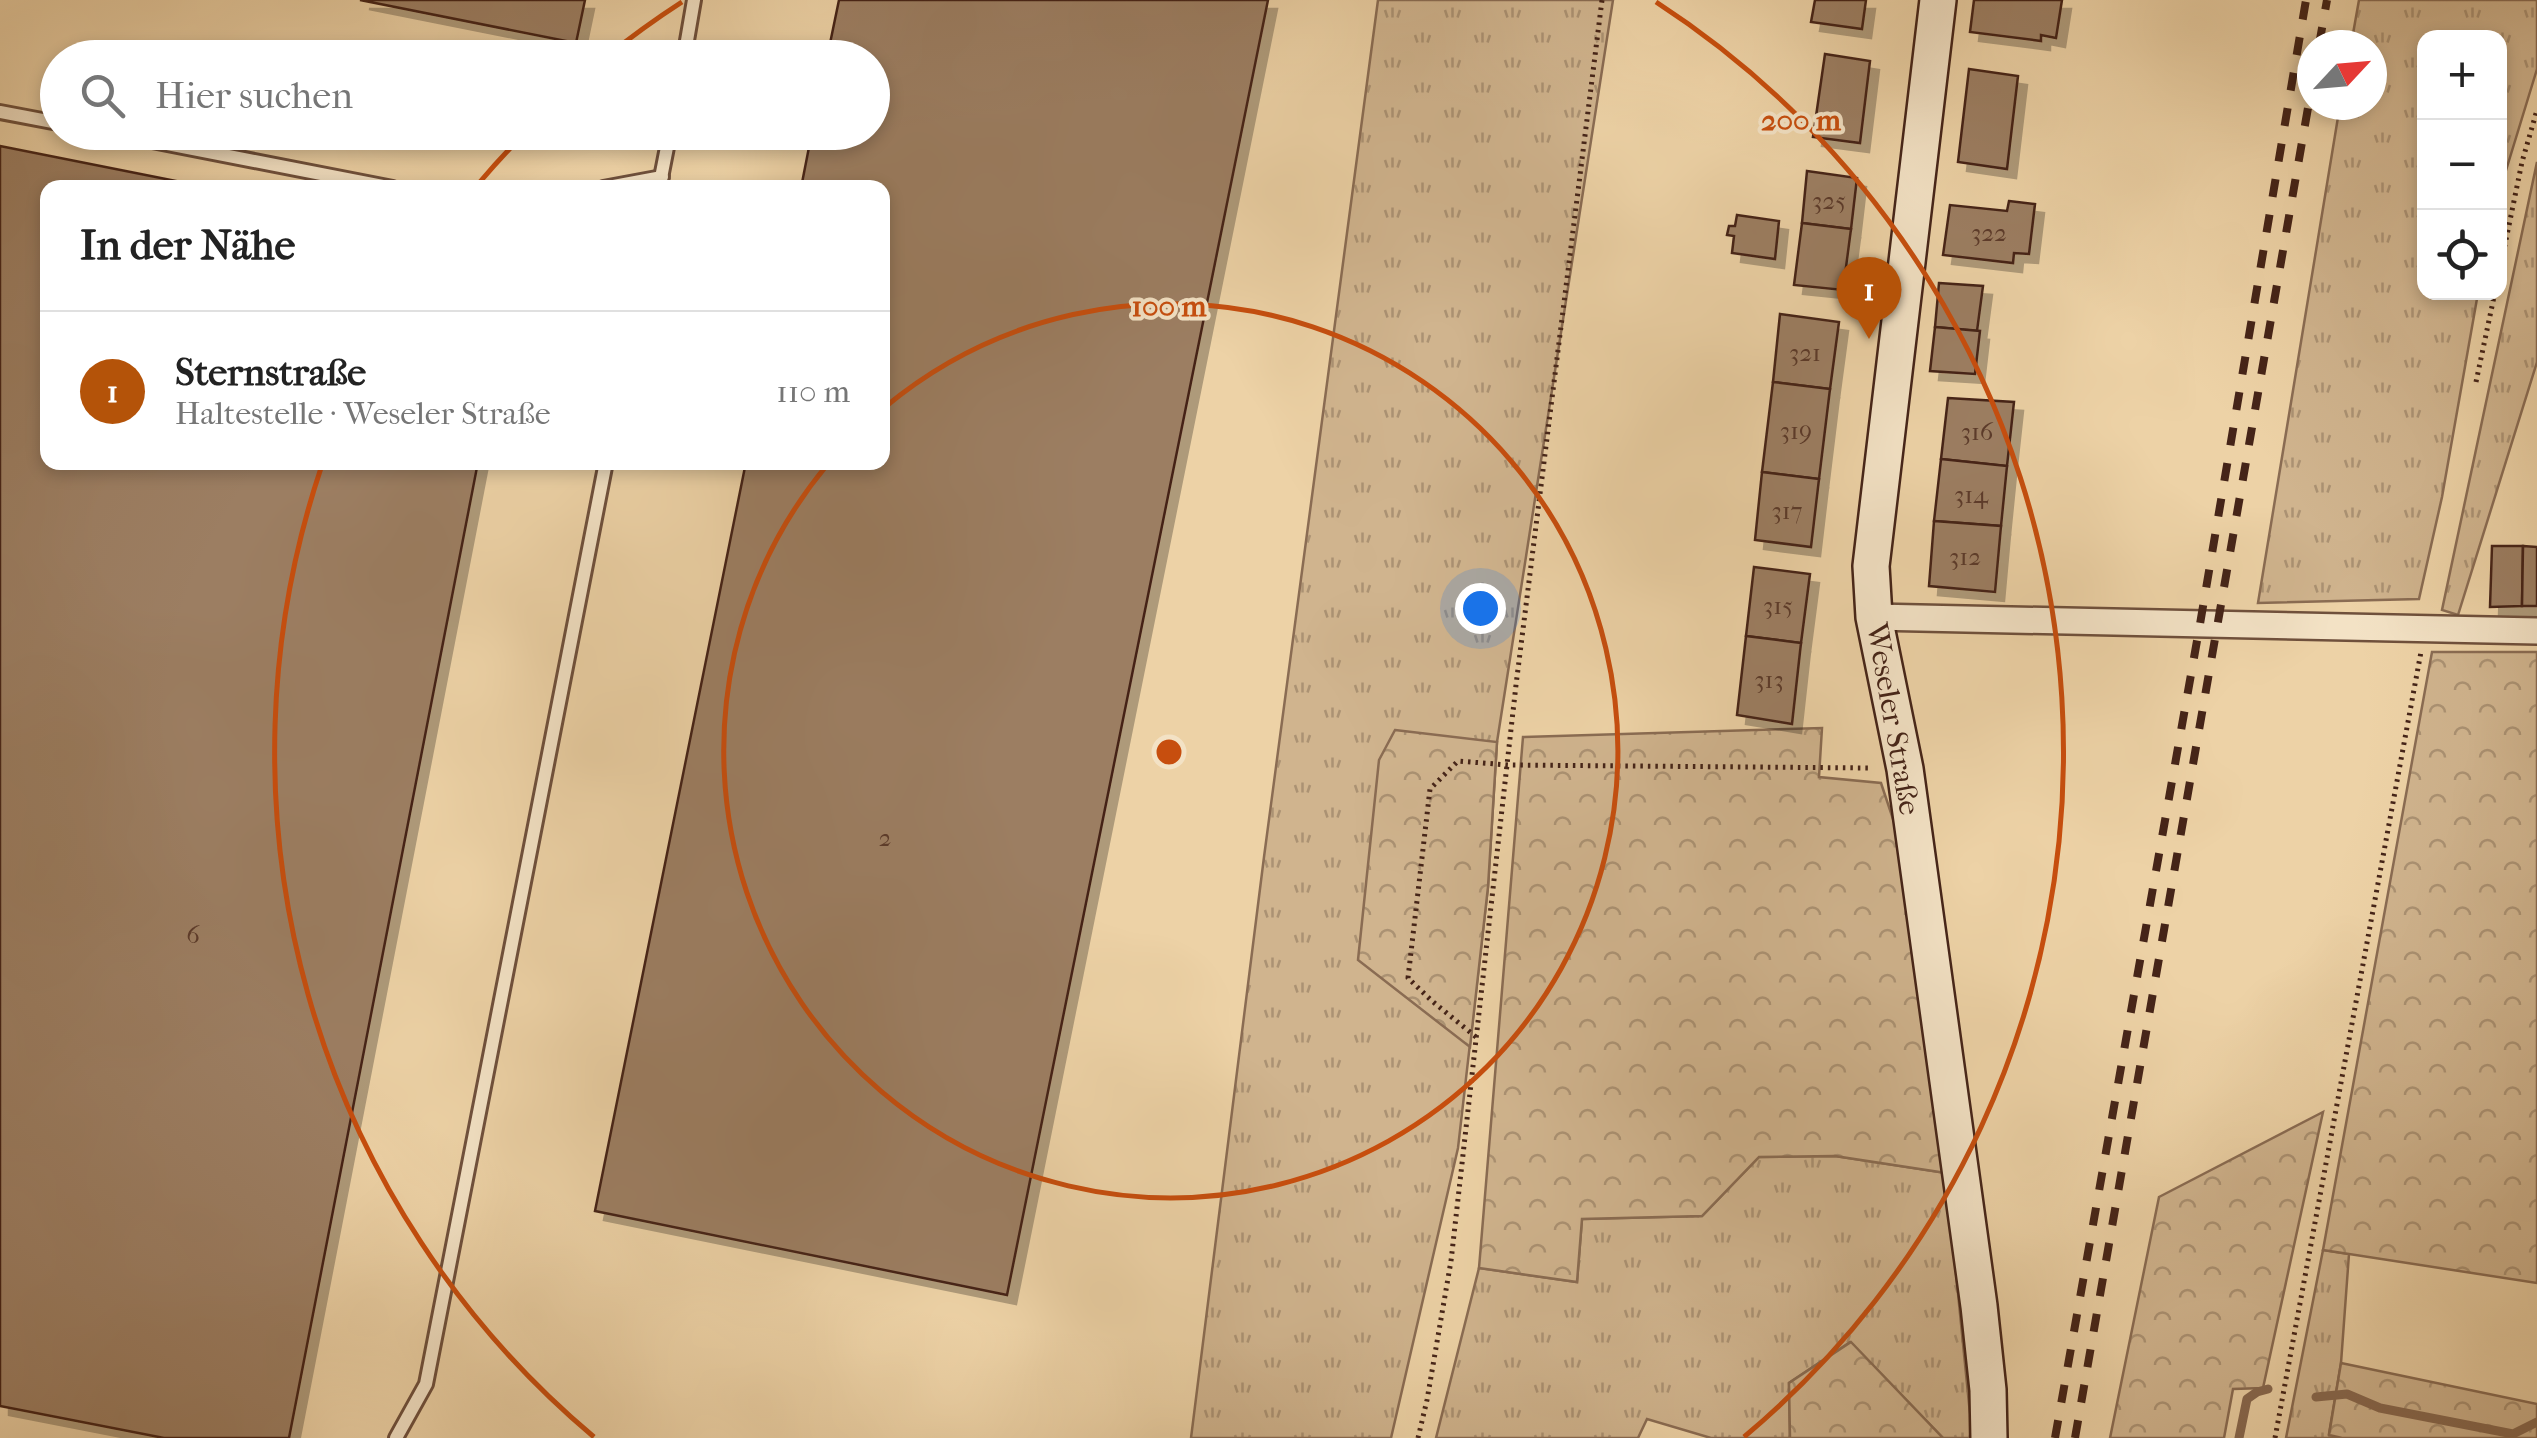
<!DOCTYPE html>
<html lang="de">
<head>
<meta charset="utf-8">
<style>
  body { margin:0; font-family:"IM FELL French Canon",serif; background:#f6f6f6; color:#222 }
  .controls { position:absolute; right:30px; top:30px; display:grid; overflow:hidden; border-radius:20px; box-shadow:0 5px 15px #0003 }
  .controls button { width:90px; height:90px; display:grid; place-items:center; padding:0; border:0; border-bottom:2px solid #e0e0e0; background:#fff; color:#222; font:50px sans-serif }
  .compass { position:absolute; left:2297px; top:30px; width:90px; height:90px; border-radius:50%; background:#fff; box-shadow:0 5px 15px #0003; rotate:64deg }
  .you { position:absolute; left:1480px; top:608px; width:35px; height:35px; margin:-25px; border:8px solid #fff; border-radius:50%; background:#1a73e8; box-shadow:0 0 0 15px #1a73e833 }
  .badge { display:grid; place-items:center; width:65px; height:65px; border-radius:50%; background:#b45309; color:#fff; font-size:32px; font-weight:700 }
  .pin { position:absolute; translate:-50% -82px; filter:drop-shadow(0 2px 5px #0008) }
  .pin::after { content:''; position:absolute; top:52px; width:35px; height:30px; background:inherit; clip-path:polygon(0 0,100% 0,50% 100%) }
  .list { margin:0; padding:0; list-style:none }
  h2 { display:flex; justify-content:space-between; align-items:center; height:130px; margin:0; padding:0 40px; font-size:42px }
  h2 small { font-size:32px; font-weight:400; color:#767676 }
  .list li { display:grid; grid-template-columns:65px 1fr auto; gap:30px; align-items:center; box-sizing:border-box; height:160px; padding:0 40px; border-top:2px solid #e0e0e0 }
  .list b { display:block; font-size:38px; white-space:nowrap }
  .list p { margin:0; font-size:32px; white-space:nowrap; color:#767676 }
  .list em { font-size:32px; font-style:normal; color:#767676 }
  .icon { flex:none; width:55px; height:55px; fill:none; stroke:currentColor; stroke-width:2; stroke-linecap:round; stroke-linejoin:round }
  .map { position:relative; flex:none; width:2537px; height:1438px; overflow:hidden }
  .search { position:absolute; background:#fff; box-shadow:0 5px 15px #0003; left:40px; top:40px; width:850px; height:110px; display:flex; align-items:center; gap:25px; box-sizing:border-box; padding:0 35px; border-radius:55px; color:#767676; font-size:38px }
  .panel { position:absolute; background:#fff; box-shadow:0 5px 15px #0003; left:40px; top:180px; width:850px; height:290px; border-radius:20px }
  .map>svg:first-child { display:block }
</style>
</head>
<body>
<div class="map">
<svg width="2537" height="1438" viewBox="0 0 2537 1438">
  <defs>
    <pattern id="grass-tufts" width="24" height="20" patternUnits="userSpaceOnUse" patternTransform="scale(2.5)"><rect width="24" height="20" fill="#d0b48e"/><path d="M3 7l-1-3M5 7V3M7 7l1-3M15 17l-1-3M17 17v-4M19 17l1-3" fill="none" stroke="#ab9273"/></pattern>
    <pattern id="forest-crowns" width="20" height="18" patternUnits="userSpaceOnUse" patternTransform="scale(2.5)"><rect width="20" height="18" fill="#d0b48e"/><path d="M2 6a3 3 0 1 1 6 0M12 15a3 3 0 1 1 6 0" fill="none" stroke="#ab9273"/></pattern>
    <filter id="shadow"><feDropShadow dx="9" dy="9" stdDeviation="0" flood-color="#0004"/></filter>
  </defs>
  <rect width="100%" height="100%" fill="#edd2a6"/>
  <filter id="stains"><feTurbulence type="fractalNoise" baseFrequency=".002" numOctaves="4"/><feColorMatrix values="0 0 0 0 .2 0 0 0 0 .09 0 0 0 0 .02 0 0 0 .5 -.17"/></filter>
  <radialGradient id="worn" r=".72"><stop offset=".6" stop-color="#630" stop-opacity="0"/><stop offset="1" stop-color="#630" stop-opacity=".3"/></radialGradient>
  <!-- grass -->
  <g fill="url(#grass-tufts)" stroke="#8a6c53" stroke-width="2.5">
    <polygon points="1378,0 1613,0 1497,742 1488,887 1458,1148 1391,1438 1191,1438 1264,857"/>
    <polygon points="2359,0 2537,0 2537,69 2500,190 2500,38 2424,38 2424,292 2478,293 2442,497 2419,599 2258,603 2340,105 2372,105 2372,45 2351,45"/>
    <polygon points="2537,162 2537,362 2458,615 2442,610"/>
    <polygon points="1835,1156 1946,1173 1970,1414 1970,1438 1943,1438 1850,1342 1789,1383 1790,1438 1711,1438 1647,1419 1638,1438 1436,1438 1479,1268 1577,1282 1582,1219 1702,1216 1759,1157"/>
    <polygon points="2323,1250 2349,1254 2341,1363 2329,1434 2342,1438 2286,1438"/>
  </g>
  <!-- forest -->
  <g fill="url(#forest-crowns)" stroke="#8a6c53" stroke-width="2.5">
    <polygon points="2432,652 2537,652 2537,1283 2323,1250"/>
    <polygon points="1822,728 1819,777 1881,783 1896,828 1946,1173 1835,1156 1759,1157 1702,1216 1582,1219 1577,1282 1479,1268 1523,737"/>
    <polygon points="1395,730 1497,742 1488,887 1470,1047 1358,960 1379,760"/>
    <polygon points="2323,1112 2263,1388 2233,1389 2224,1438 2110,1438 2159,1197"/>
    <polygon points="1851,1342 1943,1438 1790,1438 1789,1383"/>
    <polygon points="2341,1363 2537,1404 2537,1438 2342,1438 2329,1435"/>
  </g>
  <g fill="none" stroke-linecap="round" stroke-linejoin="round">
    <!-- stream -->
    <g stroke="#886950" stroke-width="9">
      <polyline points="2316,1397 2347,1394 2380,1408 2513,1434 2537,1422"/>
      <polyline points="2239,1438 2247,1399 2257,1392 2268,1389"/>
    </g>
  </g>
  <!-- building -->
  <g fill="#9c7e62" stroke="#452418" stroke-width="2.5" filter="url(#shadow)">
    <polygon points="360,0 585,0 576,43"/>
    <polygon points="839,0 1268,0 1007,1295 595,1211 746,462 882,462 882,188 801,188 812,132 872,132 872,58 827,58"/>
    <polygon points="1815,0 1866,0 1862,29 1811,22"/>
    <polygon points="1974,0 2062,0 2056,38 2041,35 2041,41 1970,32"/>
    <polygon points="1825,54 1870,61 1860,143 1813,137"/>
    <polygon points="1969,69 2018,76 2007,169 1958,162"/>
    <polygon points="0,146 211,188 48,188 48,462 478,462 289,1438 164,1438 0,1406"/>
    <polygon points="1807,171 1857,178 1851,229 1802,223"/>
    <polygon points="2009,201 2035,204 2029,254 2014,253 2013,263 1943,255 1950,205 2007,211"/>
    <polygon points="1737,215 1779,221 1775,259 1732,253 1734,236 1727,235 1729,226 1735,226"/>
    <polygon points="1802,223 1851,229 1843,290 1794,285"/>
    <polygon points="1939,283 1983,286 1977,331 1935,327"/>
    <polygon points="1780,314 1839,322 1830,389 1773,382"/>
    <polygon points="1935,327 1980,331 1975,374 1930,371"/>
    <polygon points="1773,382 1830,389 1819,479 1762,472"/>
    <polygon points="1948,398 2014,402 2007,466 1941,459"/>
    <polygon points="1941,459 2007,466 2001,526 1934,521"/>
    <polygon points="1762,472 1819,479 1811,547 1755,540"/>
    <polygon points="1934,521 2001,526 1995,592 1929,586"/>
    <polygon points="2492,546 2523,546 2522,606 2490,607"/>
    <polygon points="2523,546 2537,547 2537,606 2522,606"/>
    <polygon points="1754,567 1810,574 1801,643 1746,636"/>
    <polygon points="1746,636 1801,643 1792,724 1737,715"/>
  </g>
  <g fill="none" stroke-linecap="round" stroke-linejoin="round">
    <!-- service casing -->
    <g stroke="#6f503c" stroke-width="18">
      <g id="service">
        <polyline points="684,58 694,0"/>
        <polyline points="0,112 58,123"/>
        <polyline points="106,132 393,188"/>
        <polyline points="603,188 662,177"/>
        <polyline points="659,188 670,132"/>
        <polyline points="396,1438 426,1384 606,462"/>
      </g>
    </g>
    <!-- minor casing -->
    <g stroke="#6f503c" stroke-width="30">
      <polyline id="minor" points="1874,617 2537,631"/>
    </g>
    <!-- secondary casing -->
    <g stroke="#452418" stroke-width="40">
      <polyline id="secondary" points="1938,0 1871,566 1874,617 1905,769 1979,1306 1988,1390 1989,1438"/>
    </g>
    <!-- path -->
    <g stroke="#452418" stroke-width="5" stroke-dasharray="2.5 5" stroke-linecap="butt">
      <polyline points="2500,269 2522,162 2537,110"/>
      <polyline points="2476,382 2495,292"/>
      <polyline points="1476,1037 1432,1001 1408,978 1430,789 1458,761 1508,765 1872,768"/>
      <polyline points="1418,1438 1427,1400 1451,1261 1516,685 1602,0"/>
      <polyline points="2275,1438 2421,652"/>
    </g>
    <!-- service -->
    <use href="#service" stroke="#f3e2c5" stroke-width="12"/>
    <!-- minor -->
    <use href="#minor" stroke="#f3e2c5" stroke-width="25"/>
    <!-- secondary -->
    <use href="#secondary" stroke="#f3e2c5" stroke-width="35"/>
    <!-- rail -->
    <g stroke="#452418" stroke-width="8" stroke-dasharray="18 18" stroke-linecap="butt">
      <polyline points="2319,45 2327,0"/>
      <polyline points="2055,1438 2200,624 2306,0"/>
      <polyline points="2075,1438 2312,85"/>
    </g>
  </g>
  <!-- distance rings -->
  <g fill="none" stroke="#c74e0e" stroke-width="5">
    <path d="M885 407A447 447 0 1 1 827 465"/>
    <path d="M594 1437A894 894 0 0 1 321 468M479 183A894 894 0 0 1 521 137M606 57A894 894 0 0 1 682 2M1656 2A894 894 0 0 1 1744 1437"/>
  </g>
  <g text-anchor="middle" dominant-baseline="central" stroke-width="8" stroke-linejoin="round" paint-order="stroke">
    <!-- number labels -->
    <g font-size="25" fill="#5b3a2a">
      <text x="1829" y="200">325</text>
      <text x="1989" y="232">322</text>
      <text x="1805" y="352">321</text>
      <text x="1796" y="430">319</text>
      <text x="1977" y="431">316</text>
      <text x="1971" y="494">314</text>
      <text x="1787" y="510">317</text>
      <text x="1965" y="556">312</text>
      <text x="1778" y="605">315</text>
      <text x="1769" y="679">313</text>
      <text x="885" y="837">2</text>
      <text x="193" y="934">6</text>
    </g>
    <!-- street labels -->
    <g font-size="30" fill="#452418" stroke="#f3e2c5">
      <text transform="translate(1893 719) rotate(80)">Weseler Straße</text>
    </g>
  </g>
  <circle cx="1169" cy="752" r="15" fill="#c74e0e" stroke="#f3e2c5" stroke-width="5"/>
  <g font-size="30" text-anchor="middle" font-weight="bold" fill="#c74e0e" stroke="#f3e2c5" stroke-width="8" stroke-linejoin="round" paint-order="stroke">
    <text x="1801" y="130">200 m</text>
    <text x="1169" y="316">100 m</text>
  </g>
  <rect width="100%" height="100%" filter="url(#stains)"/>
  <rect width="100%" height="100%" fill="url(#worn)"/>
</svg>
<div class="controls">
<button>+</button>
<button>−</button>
<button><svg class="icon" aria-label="locate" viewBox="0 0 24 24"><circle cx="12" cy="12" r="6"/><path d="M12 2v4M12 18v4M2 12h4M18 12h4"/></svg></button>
</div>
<svg class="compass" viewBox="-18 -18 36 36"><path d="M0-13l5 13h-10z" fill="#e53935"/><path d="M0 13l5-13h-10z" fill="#767676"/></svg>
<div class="you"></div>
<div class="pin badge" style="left:1869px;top:339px">1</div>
<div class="search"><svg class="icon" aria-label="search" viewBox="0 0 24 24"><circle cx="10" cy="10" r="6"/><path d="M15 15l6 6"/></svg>Hier suchen</div>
<section class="panel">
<h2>In der Nähe<small></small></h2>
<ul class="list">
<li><span class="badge">1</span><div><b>Sternstraße</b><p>Haltestelle · Weseler Straße</p></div><em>110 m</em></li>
</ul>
</section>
</div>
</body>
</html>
